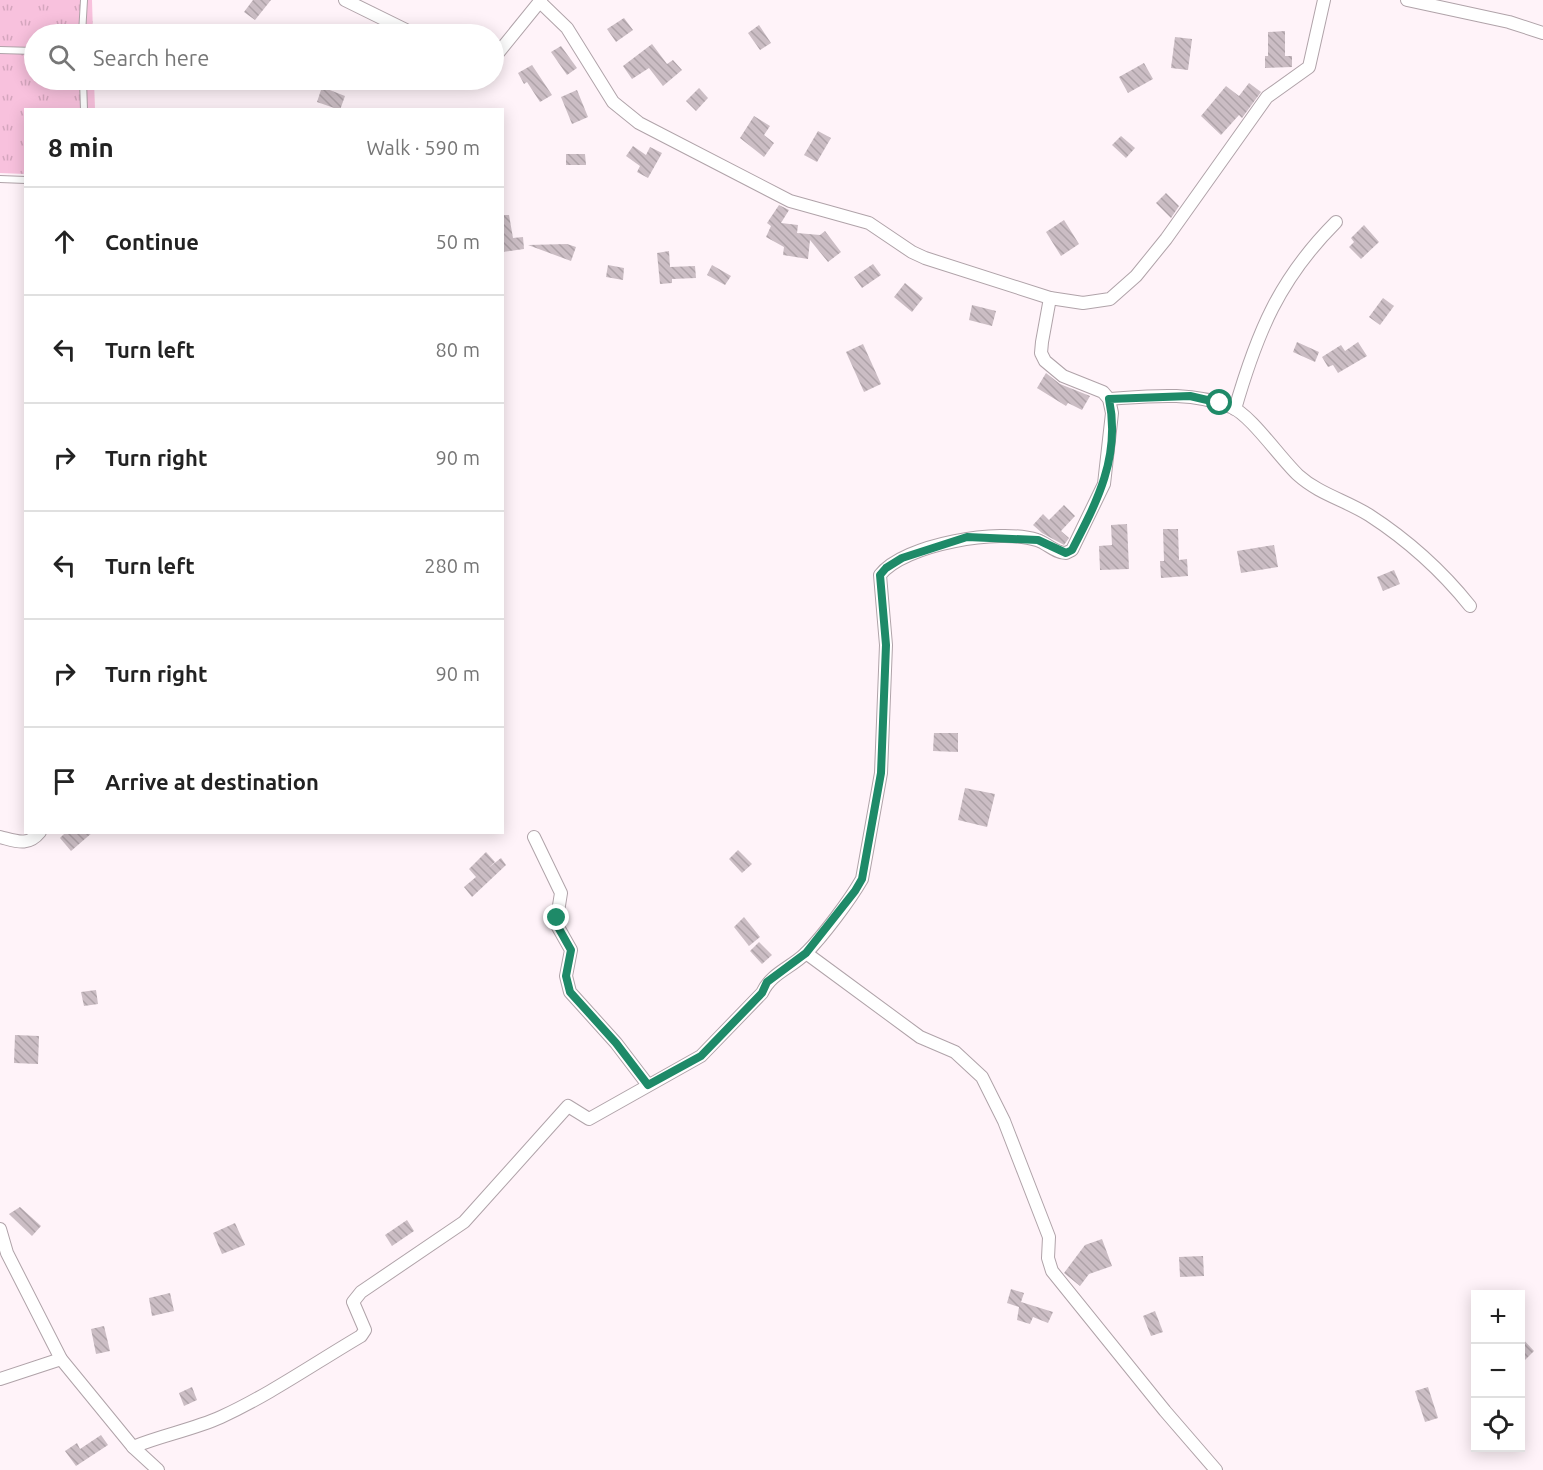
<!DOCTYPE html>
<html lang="en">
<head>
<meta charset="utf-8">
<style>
  body { margin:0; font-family:Ubuntu,sans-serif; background:#f2f2f2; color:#222 }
  .controls { position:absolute; right:18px; bottom:18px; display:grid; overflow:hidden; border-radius:0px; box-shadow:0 3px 15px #0003 }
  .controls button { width:54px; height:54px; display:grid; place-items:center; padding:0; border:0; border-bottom:2px solid #e0e0e0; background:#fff; color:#222; font:30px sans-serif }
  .stop { position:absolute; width:18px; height:18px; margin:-14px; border:4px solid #1e8a68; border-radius:50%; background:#fff }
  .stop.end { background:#1e8a68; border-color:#fff; box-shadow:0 2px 6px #0008 }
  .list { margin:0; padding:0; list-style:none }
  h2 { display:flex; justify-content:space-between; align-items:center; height:78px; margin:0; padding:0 24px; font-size:26px }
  h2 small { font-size:20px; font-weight:400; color:#767676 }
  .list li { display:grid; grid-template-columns:39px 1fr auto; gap:18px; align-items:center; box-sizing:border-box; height:108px; padding:0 24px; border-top:2px solid #e0e0e0 }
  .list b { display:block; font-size:22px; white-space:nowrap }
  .list em { font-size:20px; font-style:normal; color:#767676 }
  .icon { flex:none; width:33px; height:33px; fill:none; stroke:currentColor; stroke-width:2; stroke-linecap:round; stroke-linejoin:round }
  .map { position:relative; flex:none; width:1543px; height:1470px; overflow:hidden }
  .search { position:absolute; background:#fff; box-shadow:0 3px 15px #0003; left:24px; top:24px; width:480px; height:66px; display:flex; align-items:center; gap:15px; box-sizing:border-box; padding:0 21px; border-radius:33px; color:#767676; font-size:22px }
  .panel { position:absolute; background:#fff; box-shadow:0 3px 15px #0003; left:24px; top:108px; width:480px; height:726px; border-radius:0px }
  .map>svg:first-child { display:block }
</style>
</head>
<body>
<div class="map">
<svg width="1543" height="1470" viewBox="0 0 1543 1470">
  <defs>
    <pattern id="grass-tufts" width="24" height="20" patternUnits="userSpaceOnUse" patternTransform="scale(1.5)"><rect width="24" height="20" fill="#f8c1dd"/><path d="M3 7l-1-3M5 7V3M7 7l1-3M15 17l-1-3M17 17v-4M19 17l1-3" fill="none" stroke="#d5a6be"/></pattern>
    <pattern id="building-back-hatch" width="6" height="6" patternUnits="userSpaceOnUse" patternTransform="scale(1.5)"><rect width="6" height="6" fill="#cbbdc4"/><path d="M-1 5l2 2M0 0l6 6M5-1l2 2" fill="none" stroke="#aea2a8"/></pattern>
  </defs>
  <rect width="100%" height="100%" fill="#fff3f9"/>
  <!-- grass -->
  <polygon fill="url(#grass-tufts)" points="0,0 92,0 93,34 34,34 34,80 94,80 95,109 26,110 25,174 0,173"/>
  <!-- building -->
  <g fill="url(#building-back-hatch)">
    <polygon points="253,0 271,0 255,20 244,12"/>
    <polygon points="624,18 633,30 616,42 607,29"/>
    <polygon points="759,25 771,43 760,50 748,33"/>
    <polygon points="1285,31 1285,56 1292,56 1292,67 1265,68 1265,56 1268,56 1268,32"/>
    <polygon points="1175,37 1192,39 1188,70 1171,68"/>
    <polygon points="652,44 667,64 673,60 682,70 663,86 649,68 632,79 623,66"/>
    <polygon points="561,46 577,68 567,75 551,52"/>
    <polygon points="1144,63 1153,79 1128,93 1119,77"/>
    <polygon points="532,65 552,95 540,102 527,82 524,84 518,73"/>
    <polygon points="1249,83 1261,92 1242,118 1239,115 1221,135 1201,116 1226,86 1239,96"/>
    <polygon points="322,87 345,96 340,110 317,102"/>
    <polygon points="699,88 708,98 696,111 686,101"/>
    <polygon points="577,90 588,117 572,124 561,97"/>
    <polygon points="754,116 770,126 764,135 774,143 764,157 740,138"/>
    <polygon points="818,131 831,138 817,162 804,155"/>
    <polygon points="1121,136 1135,148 1126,158 1112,145"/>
    <polygon points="633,146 646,155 650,147 662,153 648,178 637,172 640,166 626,156"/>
    <polygon points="566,154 585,154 586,165 566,165"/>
    <polygon points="1166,193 1179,206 1171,218 1156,203"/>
    <polygon points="779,205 789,210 781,223 798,225 797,233 820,235 825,231 841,252 828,262 810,240 808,259 783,255 784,247 766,237 771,226 767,223"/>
    <polygon points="502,215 509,215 513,238 523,237 524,249 502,252"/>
    <polygon points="1064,220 1079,244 1061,256 1046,232"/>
    <polygon points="1364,225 1379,242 1361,259 1349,247 1354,242 1351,238"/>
    <polygon points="567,244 576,247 571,261 528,245"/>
    <polygon points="669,251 670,267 695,266 696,278 672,279 672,283 660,284 657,253"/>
    <polygon points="873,264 881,275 862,288 854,277"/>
    <polygon points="608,265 624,268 623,280 606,277"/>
    <polygon points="712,265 731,276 725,285 707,275"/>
    <polygon points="905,283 923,298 912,312 894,297"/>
    <polygon points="1383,298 1394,306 1380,325 1369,317"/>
    <polygon points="972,305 996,311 992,326 969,320"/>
    <polygon points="1297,342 1319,352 1315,362 1293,352"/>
    <polygon points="1358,342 1367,356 1338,373 1333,365 1328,367 1322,357 1341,345 1345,351"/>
    <polygon points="863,344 881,384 864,392 846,352"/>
    <polygon points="1046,373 1060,384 1090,396 1082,410 1068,403 1066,406 1037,388"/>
    <polygon points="1064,505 1075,516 1061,531 1069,538 1064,545 1042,533 1033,525 1043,514 1049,520"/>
    <polygon points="1127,524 1129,569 1100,570 1099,546 1112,545 1111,525"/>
    <polygon points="1163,529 1178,529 1179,560 1187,559 1188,576 1161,578 1160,561 1164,561"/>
    <polygon points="1274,545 1278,567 1241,573 1237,551"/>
    <polygon points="1394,570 1400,584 1383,591 1377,577"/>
    <polygon points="934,733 958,733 958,752 933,751"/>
    <polygon points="965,788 995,794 987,827 958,820"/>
    <polygon points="66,832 93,832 71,851 60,838"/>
    <polygon points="738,850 752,864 742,873 729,859"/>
    <polygon points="486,852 495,862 487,869 501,858 506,865 472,897 464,887 476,877 469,869"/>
    <polygon points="744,917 760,937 749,946 734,927"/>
    <polygon points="759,942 772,955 762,964 750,951"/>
    <polygon points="96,990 98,1004 84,1006 81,992"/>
    <polygon points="15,1035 39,1036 38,1064 14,1063"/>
    <polygon points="20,1207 41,1226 32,1236 9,1214"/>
    <polygon points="407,1220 414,1231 392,1246 385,1235"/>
    <polygon points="235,1223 245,1245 222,1254 213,1233"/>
    <polygon points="1102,1239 1112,1266 1089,1274 1080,1286 1064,1273 1085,1245"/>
    <polygon points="1203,1256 1204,1276 1180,1277 1179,1257"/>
    <polygon points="1011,1289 1024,1293 1021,1302 1053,1312 1048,1323 1033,1317 1030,1324 1017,1320 1019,1307 1007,1303"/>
    <polygon points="170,1293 174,1311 152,1316 149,1298"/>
    <polygon points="1155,1311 1163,1332 1151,1336 1143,1316"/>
    <polygon points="104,1326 110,1351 96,1354 91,1329"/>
    <polygon points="1521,1337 1534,1351 1521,1364"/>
    <polygon points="192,1387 197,1400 184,1406 179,1393"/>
    <polygon points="1428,1387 1438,1418 1425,1422 1415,1391"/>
    <polygon points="101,1435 108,1445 76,1466 65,1451 77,1443 80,1449"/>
  </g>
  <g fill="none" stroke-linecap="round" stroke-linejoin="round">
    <!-- lane casing -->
    <g stroke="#b0a3a9" stroke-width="8">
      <g id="lane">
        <polyline points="82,34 84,0"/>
        <polyline points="0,50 34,51"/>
        <polyline points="83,80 84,110"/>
        <polyline points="0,179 26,180"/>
      </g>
    </g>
    <!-- street casing -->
    <g stroke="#b0a3a9" stroke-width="14">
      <g id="street">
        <polyline points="345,0 414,34"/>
        <polyline points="1407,0 1509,22 1543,33"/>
        <polyline points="540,2 567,28 613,102 639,123 790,201 869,223 912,252 925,258 1050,298 1083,303 1110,299 1136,276 1166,239 1267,97 1309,67 1324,0"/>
        <polyline points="494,58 541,0"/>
        <path d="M1109,399C1151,396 1191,391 1231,407C1250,414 1280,458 1298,475C1319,494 1345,500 1369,515C1406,539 1442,571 1470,606"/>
        <path d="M1235,409C1257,333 1279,279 1336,222"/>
        <path d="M0,837C16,841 28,847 40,832"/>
        <polyline points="534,837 561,893 557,918 558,927 571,950 566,976 570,992 616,1043 648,1085"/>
        <polyline points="806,953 920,1037 955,1052 982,1077 1004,1121 1049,1237 1048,1258 1052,1271 1165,1411 1216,1470"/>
        <polyline points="0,1229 7,1253 61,1359 133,1447"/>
        <polyline points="0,1379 61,1359"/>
        <path d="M158,1470L133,1447C162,1435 192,1430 221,1417C269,1395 315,1363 361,1336L365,1330L353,1302L361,1292L464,1222L568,1106L589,1119L701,1056L762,993C771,973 791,968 806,953C823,936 850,900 862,879L881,773L886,645L880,575C904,544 1000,528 1037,540C1047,543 1055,553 1066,553L1072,550L1104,484L1112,413L1109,399L1103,392L1063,376L1045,361L1041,353L1042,342L1050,298"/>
      </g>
    </g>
    <!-- lane -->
    <use href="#lane" stroke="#fff" stroke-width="6"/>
    <!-- street -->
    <use href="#street" stroke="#fff" stroke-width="12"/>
  </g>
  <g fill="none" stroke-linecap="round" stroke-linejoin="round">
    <!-- route -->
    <path stroke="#1e8a68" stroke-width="8" d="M557,918L558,927L571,950L566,976L570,992L616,1043L648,1085L701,1056L762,993L767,982L806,953L855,891L862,879L881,773L886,645L880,575L886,568L902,558L967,537L1038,540L1066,553L1072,550C1097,502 1121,456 1109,399L1190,396L1220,403"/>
  </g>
</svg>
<div class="controls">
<button>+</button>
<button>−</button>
<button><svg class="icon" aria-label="locate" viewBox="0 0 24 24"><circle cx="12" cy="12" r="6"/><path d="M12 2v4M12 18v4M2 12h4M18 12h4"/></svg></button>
</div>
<div class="stop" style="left:1220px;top:403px"></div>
<div class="stop end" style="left:557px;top:918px"></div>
<div class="search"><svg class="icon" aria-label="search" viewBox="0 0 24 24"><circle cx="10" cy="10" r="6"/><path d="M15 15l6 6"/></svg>Search here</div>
<section class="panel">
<h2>8 min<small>Walk · 590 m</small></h2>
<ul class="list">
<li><svg class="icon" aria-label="ahead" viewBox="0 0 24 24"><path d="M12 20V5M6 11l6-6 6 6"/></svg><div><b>Continue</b></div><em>50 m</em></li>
<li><svg class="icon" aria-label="left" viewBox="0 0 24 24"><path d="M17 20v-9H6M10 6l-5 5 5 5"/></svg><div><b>Turn left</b></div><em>80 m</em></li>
<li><svg class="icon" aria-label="right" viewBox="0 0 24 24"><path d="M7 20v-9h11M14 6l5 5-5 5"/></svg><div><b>Turn right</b></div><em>90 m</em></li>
<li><svg class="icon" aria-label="left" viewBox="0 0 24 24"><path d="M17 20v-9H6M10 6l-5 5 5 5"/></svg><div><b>Turn left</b></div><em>280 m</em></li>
<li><svg class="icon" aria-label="right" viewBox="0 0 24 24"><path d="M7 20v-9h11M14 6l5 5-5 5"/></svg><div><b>Turn right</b></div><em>90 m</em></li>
<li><svg class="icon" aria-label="arrive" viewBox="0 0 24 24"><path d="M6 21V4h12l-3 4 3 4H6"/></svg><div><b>Arrive at destination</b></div></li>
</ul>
</section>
</div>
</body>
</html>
